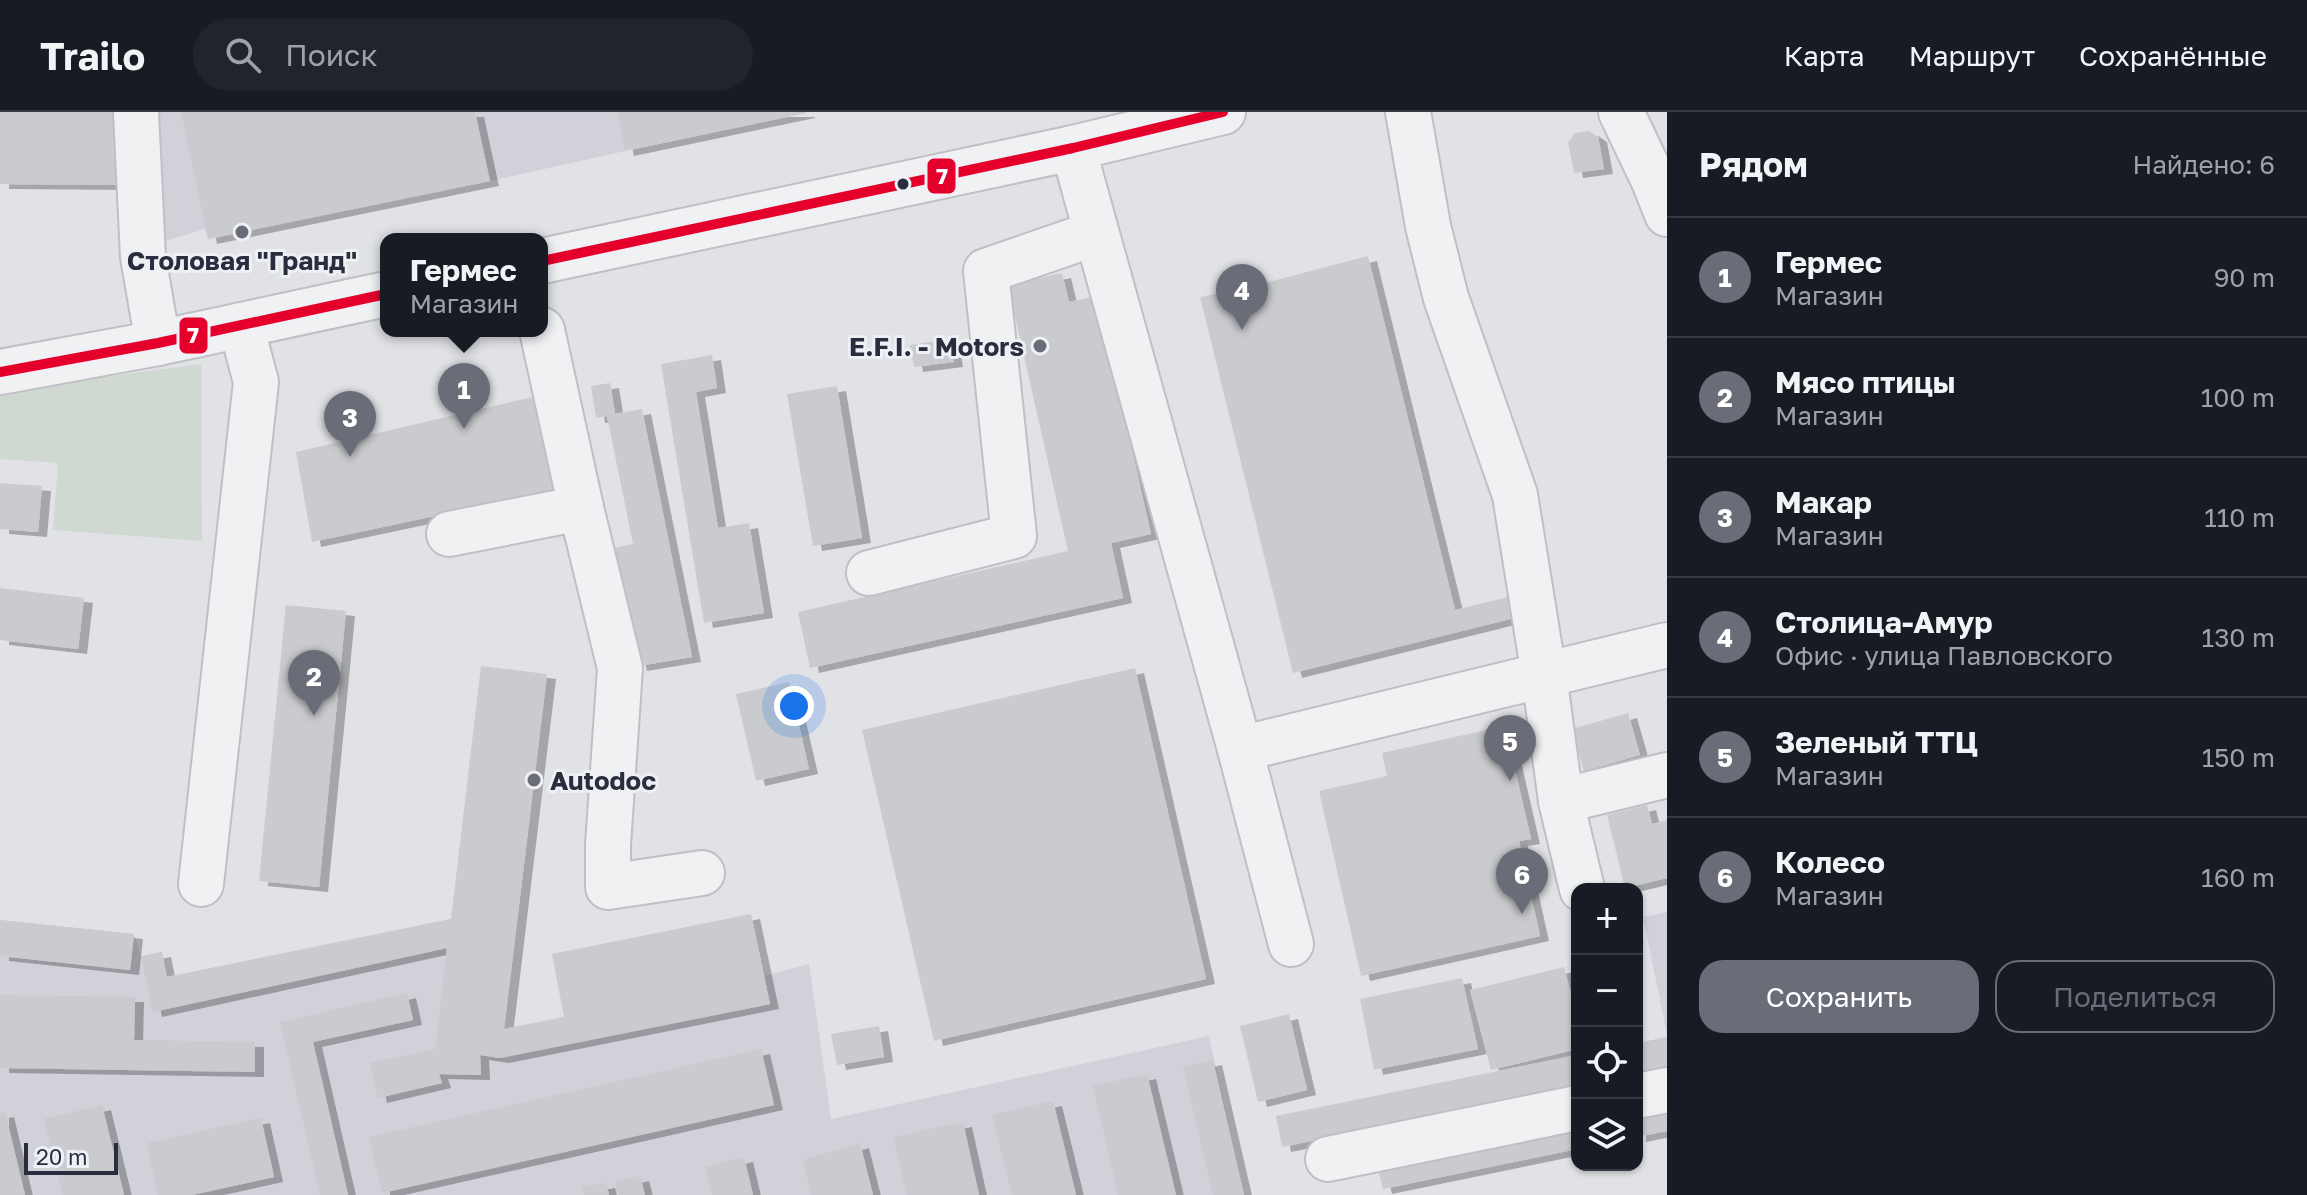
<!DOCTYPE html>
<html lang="ru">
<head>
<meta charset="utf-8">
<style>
  body { margin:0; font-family:"Golos Text",sans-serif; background:#20242c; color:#f1f3f6 }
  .controls { position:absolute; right:24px; bottom:24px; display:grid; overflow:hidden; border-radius:16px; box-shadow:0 2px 6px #0004 }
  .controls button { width:72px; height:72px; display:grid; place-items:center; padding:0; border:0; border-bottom:2px solid #363941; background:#171b24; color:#f1f3f6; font:40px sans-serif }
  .scale { position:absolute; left:24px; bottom:20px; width:94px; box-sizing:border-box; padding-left:8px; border:4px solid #2a2d3d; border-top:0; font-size:22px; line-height:28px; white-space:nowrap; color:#2a2d3d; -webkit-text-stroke:6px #eff0f5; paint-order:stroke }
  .you { position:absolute; left:794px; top:594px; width:28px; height:28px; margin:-20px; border:6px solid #fff; border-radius:50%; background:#1a73e8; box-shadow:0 0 0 12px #1a73e833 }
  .badge { display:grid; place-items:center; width:52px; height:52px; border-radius:50%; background:#6a6c78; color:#fff; font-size:26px; font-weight:700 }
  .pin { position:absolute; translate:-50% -66px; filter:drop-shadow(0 2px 4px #0008) }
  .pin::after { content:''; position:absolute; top:42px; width:28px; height:24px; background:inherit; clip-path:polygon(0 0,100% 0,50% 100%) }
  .popup { position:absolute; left:380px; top:121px; width:168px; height:104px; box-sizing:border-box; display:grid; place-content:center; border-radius:16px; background:#171b24; filter:drop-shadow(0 2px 6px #0005); font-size:26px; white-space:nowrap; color:#9ea1a6 }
  .popup b { font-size:30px; color:#f1f3f6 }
  .popup::after { content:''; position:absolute; left:50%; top:100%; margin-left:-16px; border:16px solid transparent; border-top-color:#171b24 }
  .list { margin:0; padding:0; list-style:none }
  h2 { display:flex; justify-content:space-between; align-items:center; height:104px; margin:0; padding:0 32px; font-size:34px }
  h2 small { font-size:26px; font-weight:400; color:#9ea1a6 }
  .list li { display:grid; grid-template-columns:52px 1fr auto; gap:24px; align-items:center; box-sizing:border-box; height:120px; padding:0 32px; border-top:2px solid #363941 }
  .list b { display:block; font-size:30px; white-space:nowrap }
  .list p { margin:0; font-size:26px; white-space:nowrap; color:#9ea1a6 }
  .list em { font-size:26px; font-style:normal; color:#9ea1a6 }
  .actions { display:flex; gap:16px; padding:24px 32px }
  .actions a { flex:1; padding:18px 0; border:2px solid #6a6c78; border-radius:24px; text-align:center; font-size:28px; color:#6a6c78 }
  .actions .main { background:#6a6c78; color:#fff }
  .icon { flex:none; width:44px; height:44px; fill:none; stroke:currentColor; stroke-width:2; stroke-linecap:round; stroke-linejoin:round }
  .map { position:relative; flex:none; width:1667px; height:1083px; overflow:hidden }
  header { display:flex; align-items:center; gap:48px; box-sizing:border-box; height:112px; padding:0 40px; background:#171b24; border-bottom:2px solid #363941 }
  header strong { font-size:38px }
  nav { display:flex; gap:44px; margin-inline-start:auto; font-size:28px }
  .search { width:560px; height:72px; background:#20242c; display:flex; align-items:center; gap:20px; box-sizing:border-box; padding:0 28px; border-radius:44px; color:#9ea1a6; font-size:30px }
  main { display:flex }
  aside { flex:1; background:#171b24 }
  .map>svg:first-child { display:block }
</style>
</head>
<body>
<header>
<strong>Trailo</strong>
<div class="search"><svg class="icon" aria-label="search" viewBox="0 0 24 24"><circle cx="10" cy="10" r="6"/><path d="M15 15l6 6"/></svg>Поиск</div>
<nav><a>Карта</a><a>Маршрут</a><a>Сохранённые</a></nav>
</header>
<main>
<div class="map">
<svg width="1667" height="1083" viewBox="0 0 1667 1083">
  <defs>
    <filter id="shadow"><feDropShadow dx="9" dy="5" stdDeviation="0" flood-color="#0004"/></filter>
  </defs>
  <rect width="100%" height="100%" fill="#e1e2e6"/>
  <!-- built -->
  <g fill="#d0d1d9">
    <polygon points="158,0 617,0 625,39 490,69 208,127 205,117 159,131 152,10"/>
    <polygon points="1667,800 1667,922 1643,805"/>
    <polygon points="451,807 435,937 480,943 500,946 504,917 764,864 809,852 831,1007 1209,924 1244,1083 0,1083 0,808 134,822 141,844 162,840 168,865"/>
  </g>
  <!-- green -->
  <polygon fill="#d0d8d2" points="201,252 202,429 53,418 58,351 0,347 0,279"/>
  <!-- building -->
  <g fill="#cacbce" filter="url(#shadow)">
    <polygon points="0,0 124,0 123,73 0,72"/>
    <polygon points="181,0 475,0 490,69 208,127"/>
    <polygon points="617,0 806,0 806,1 625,39"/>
    <polygon points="1589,19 1598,25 1604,57 1574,61 1568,30 1575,21"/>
    <polygon points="1368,144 1455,498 1508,485 1514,506 1293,561 1200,185 1242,177"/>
    <polygon points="1062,161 1069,190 1097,184 1151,422 1111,431 1123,486 810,556 798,500 1068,439 1008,173"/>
    <polygon points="950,227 954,250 914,255 910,233"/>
    <polygon points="712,243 717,276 696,280 718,416 749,411 764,501 704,511 661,252"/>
    <polygon points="610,271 615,302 642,297 692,545 638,554 613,436 633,432 607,304 596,306 591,274"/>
    <polygon points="837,274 862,426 813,434 787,282"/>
    <polygon points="541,283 562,377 312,430 296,340"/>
    <polygon points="0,371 42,374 38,420 0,417"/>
    <polygon points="0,476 84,486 78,537 0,528"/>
    <polygon points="286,493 346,499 319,775 259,769"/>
    <polygon points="481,554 547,562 504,917 564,905 552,842 751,802 770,892 500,946 480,943 481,963 439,962 442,971 378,986 370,951 435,937 447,836 153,900 141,844 162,840 167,865 451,807"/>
    <polygon points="1135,556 1206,867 934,929 862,618"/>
    <polygon points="789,570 809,657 756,669 736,582"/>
    <polygon points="1628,601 1640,643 1584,659 1572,617"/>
    <polygon points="1505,614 1531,727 1519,729 1540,824 1361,864 1319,679 1387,664 1382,641"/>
    <polygon points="1647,693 1652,712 1667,708 1667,766 1625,776 1607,703"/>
    <polygon points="0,808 134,822 130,858 0,844"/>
    <polygon points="1564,855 1571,882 1577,881 1577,937 1491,958 1470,878"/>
    <polygon points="1462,866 1478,937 1374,958 1360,887"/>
    <polygon points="407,881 413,908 313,930 348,1083 320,1083 280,910"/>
    <polygon points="0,883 135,885 134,928 255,930 255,960 0,956"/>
    <polygon points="1289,902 1307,978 1258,990 1240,914"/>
    <polygon points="879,914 884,945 837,953 831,922"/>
    <polygon points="1667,925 1667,956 1637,962 1637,931"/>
    <polygon points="761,937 774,993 382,1081 369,1025"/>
    <polygon points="1577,943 1577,975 1282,1035 1276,1004"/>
    <polygon points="1213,948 1244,1083 1213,1083 1183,955"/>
    <polygon points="1147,962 1176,1083 1118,1083 1093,974"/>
    <polygon points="1053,989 1076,1083 1012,1083 992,1003"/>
    <polygon points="102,993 124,1083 63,1083 44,1007"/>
    <polygon points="1667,995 1667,1019 1637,1025 1637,1002"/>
    <polygon points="5,1000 25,1083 0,1083 0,1001"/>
    <polygon points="261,1006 274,1065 192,1083 158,1083 147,1031"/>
    <polygon points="963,1010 979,1083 907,1083 893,1025"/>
    <polygon points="1577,1014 1577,1037 1383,1077 1378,1057"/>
    <polygon points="860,1031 873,1083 811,1083 803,1048"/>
    <polygon points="744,1045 753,1083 712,1083 705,1055"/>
    <polygon points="640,1064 645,1083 618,1083 615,1070"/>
    <polygon points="606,1071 609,1083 584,1083 582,1075"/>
  </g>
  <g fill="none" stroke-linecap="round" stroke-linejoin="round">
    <!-- minor casing -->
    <g stroke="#c0c0c4" stroke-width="48">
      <g id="minor">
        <polyline points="136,0 143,145 158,231"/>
        <polyline points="1408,0 1428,114 1446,186 1515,383 1544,563 1561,689 1582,777"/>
        <polyline points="1621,0 1654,69 1667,102"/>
        <polyline points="1073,36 1240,637 1291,832"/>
        <polyline points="542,149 1073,36 1223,0"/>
        <polyline points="542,218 581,396 620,556 608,733 608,775 702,761"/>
        <polyline points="0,260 158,231 386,182"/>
        <polyline points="449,422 581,396"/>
        <polyline points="869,461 1014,424 986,159 1096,121"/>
        <polyline points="1240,637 1667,533"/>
        <polyline points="1561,689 1667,663"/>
        <polyline points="201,772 256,270 241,213"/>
        <polyline points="1637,984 1667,978"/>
        <polyline points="1328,1047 1577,996"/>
      </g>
    </g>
    <!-- minor -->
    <use href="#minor" stroke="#f0f1f3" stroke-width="44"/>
    <!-- bus-1 casing -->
    <g stroke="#eff0f5" stroke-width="16">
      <g id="bus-1">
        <polyline points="542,149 1073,36 1223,0"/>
        <polyline points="0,260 158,231 386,182"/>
      </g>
    </g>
    <!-- bus-1 -->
    <use href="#bus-1" stroke="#e4002b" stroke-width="10"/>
  </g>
  <!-- markers -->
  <circle fill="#2a2d3d" stroke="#eff0f5" stroke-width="3" cx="903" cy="72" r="7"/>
  <g fill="#6a6c78" stroke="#eff0f5" stroke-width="3">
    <circle cx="242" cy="120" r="8"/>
    <circle cx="1040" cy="234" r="8"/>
    <circle cx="534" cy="668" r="8"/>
  </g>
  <g text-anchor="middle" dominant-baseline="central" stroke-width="6" stroke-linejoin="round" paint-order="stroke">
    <!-- poi labels -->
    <g font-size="26" font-weight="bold" fill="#2a2d3d" stroke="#eff0f5">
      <text x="242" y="148">Столовая "Гранд"</text>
      <text x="1024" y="234" text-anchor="end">E.F.I. - Motors</text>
      <text x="550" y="668" text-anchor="start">Autodoc</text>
    </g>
  </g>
  <g stroke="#eff0f5" stroke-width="3">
    <rect x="926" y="45" width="31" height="38" rx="8" fill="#e4002b"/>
    <rect x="178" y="204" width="31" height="39" rx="8" fill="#e4002b"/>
  </g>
  <g font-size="22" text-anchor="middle" font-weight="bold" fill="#fff">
    <text x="942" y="72">7</text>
    <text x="193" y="231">7</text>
  </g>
</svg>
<div class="controls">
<button>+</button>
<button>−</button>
<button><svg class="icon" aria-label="locate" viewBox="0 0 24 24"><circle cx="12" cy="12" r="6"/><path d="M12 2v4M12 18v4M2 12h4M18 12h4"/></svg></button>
<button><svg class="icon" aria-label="layers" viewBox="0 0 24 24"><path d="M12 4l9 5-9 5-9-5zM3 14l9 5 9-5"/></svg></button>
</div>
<div class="scale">20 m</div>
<div class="you"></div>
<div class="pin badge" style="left:464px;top:317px">1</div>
<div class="popup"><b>Гермес</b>Магазин</div>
<div class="pin badge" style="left:314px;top:604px">2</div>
<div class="pin badge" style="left:350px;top:345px">3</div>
<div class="pin badge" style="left:1242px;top:218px">4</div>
<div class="pin badge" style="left:1510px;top:669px">5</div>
<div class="pin badge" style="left:1522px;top:802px">6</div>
</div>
<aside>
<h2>Рядом<small>Найдено: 6</small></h2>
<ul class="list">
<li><span class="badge">1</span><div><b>Гермес</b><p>Магазин</p></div><em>90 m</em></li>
<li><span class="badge">2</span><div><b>Мясо птицы</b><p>Магазин</p></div><em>100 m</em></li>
<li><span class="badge">3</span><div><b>Макар</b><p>Магазин</p></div><em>110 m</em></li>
<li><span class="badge">4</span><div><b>Столица-Амур</b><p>Офис · улица Павловского</p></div><em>130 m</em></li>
<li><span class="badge">5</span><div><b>Зеленый ТТЦ</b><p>Магазин</p></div><em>150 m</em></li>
<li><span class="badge">6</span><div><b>Колесо</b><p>Магазин</p></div><em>160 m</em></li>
</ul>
<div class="actions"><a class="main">Сохранить</a><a>Поделиться</a></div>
</aside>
</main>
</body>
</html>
